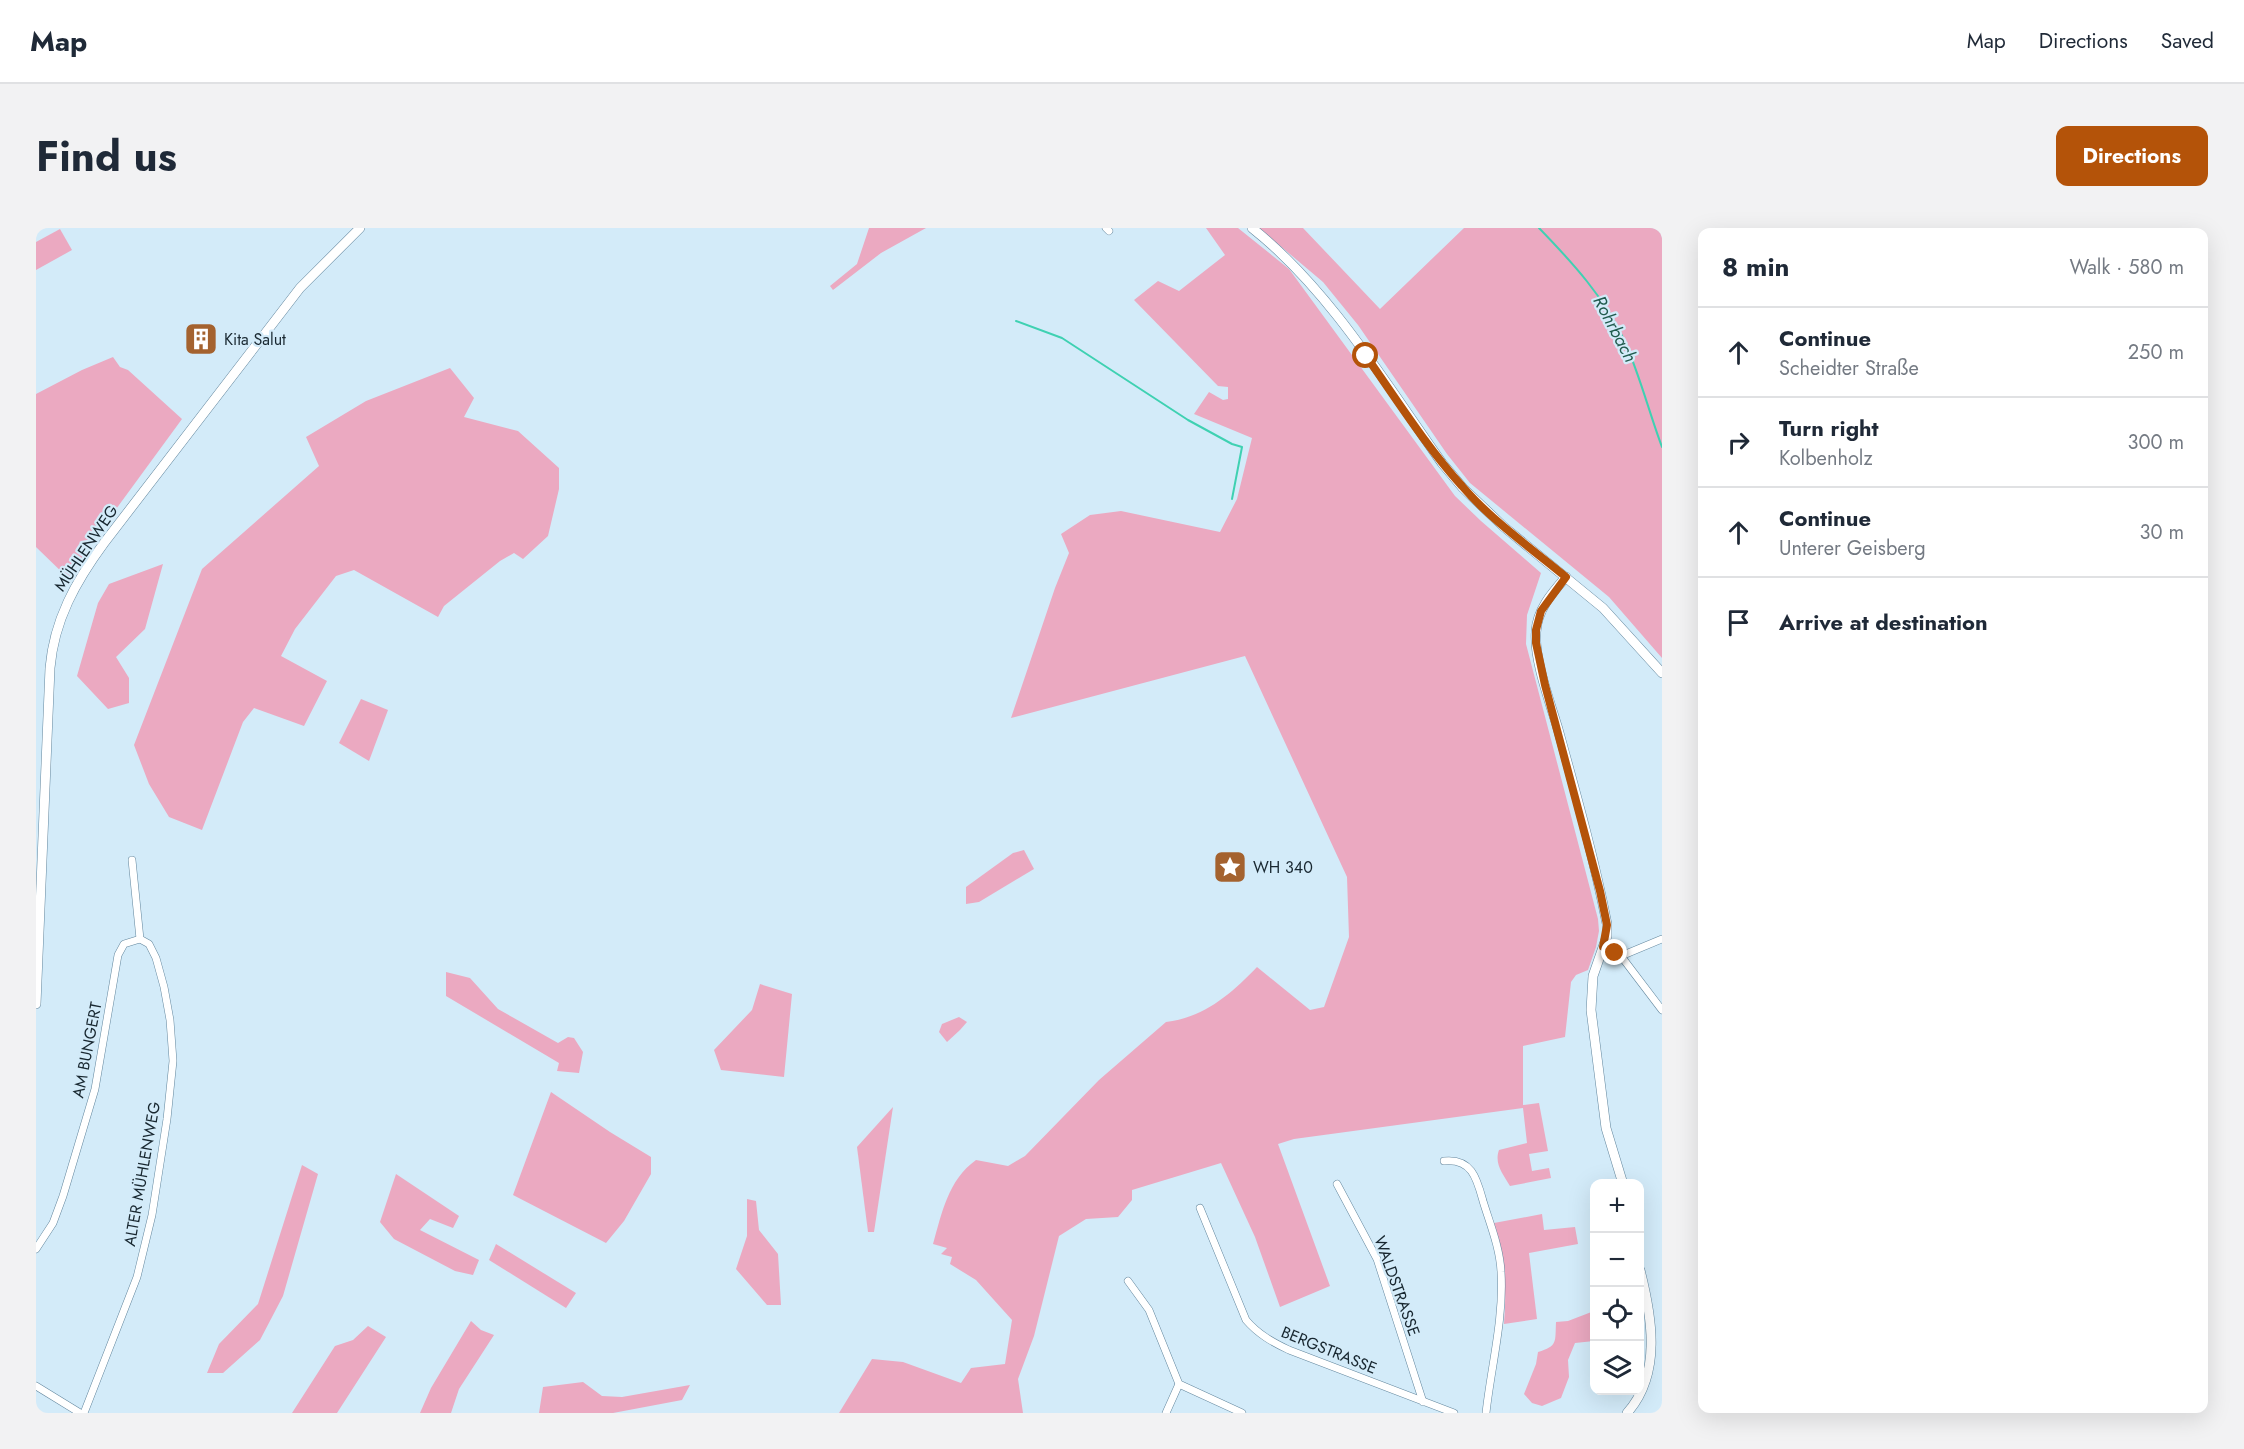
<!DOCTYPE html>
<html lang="en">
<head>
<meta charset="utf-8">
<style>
  body { margin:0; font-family:Jost,sans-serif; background:#f2f2f3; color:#1f2937 }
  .controls { position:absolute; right:18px; bottom:18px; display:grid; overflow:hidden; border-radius:12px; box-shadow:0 6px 24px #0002 }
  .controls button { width:54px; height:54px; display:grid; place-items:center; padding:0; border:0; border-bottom:2px solid #e0e1e3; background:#fff; color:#1f2937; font:30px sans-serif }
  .stop { position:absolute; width:18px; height:18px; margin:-14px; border:4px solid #b45309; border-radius:50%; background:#fff }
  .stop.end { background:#b45309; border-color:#fff; box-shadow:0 2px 6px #0008 }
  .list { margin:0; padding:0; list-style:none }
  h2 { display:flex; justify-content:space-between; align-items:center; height:78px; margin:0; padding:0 24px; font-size:26px }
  h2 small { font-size:20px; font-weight:400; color:#747a83 }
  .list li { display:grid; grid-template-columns:39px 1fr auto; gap:18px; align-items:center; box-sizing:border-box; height:90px; padding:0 24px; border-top:2px solid #e0e1e3 }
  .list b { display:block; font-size:22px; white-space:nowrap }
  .list p { margin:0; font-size:20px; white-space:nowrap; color:#747a83 }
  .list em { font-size:20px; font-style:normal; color:#747a83 }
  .icon { flex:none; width:33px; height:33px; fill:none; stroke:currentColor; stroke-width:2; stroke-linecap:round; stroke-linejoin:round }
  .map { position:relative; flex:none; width:1626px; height:1185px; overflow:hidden; border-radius:12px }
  header { display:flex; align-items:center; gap:36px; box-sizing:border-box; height:84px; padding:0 30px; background:#fff; border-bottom:2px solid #e0e1e3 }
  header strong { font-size:28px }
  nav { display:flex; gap:33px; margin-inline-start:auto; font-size:21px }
  .intro { display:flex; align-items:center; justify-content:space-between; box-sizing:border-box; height:144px; padding:0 36px }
  h1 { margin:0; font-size:42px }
  .button { padding:15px 27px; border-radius:12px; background:#b45309; color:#fff; font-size:21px; font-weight:700 }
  main { display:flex; gap:36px; padding:0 36px }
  aside { flex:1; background:#fff; border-radius:12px; box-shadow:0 6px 24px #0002 }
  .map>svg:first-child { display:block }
</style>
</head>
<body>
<header>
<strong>Map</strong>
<nav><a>Map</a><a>Directions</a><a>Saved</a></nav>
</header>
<div class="intro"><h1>Find us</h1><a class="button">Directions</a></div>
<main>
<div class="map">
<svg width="1626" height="1185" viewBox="0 0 1626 1185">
  <rect width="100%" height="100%" fill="#d3ebf9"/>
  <!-- green -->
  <g fill="#eba9c1">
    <polygon points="833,0 890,0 845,25 797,62 794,58 821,36"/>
    <path d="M1170,0H1202L1253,41L1419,268L1445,293L1505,345L1491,387L1490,416L1562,691L1563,703L1560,719L1552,742L1540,747L1535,754L1529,809L1487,818V877L1503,875L1512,923L1493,926L1496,943L1513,940L1515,950L1474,958C1467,946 1458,936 1463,922L1491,915L1487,880L1258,911L1242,916L1294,1058L1244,1079L1219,1009L1185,935L1096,962V972L1082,989L1050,991L1023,1008L998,1108L982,1151L987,1185H803L836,1131L867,1134L925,1155L935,1140L969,1136L976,1092L940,1052L914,1036L916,1029L905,1026L911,1020L897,1016C906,985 912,952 940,932L972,938L989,928L1063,852L1130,794C1169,789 1195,766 1221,739L1274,782L1288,779L1313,709L1311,649L1209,428L975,490L1019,360L1033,325L1025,306L1054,287L1085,283L1184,304L1201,271L1216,210L1158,186L1173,164L1187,172L1192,171V159L1182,158L1098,72L1122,53L1143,63L1189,27Z"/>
    <polygon points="1223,0 1267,0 1344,81 1428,0 1626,0 1626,430 1573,369 1434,255 1411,226 1322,97 1287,54"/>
    <polygon points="24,1 36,22 0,42 0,14"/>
    <polygon points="77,129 84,139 92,142 146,191 53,318 33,351 0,319 0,166 46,142"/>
    <polygon points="414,140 438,170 428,189 482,203 523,240 523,261 512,308 487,331 478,325 464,333 408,378 402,389 318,342 300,348 259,401 245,428 291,453 268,498 218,480 207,494 166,602 133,589 113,556 98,517 166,341 283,238 270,209 330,173"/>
    <polygon points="127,336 109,401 80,429 93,450 93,475 72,481 41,448 62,375 73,356"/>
    <polygon points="325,471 352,482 333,533 303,515"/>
    <polygon points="988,622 998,641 943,674 930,676 930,659 977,625"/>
    <path d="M1196,625L1205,629L1208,638L1203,647L1193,651L1183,648L1178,640C1182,629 1186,627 1196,625Z"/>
    <polygon points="410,744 434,750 462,781 522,815 532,809 538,810 547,824 543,845 521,843 523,835 410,768"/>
    <polygon points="724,756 756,766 748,849 685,842 678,822 716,782"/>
    <polygon points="923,789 931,794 924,802 911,814 903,804 906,796"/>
    <polygon points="515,864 574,904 615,929 615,946 588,993 570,1015 477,967"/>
    <polygon points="857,879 838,1004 832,1004 821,919"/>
    <polygon points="266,937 282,946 247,1068 224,1112 187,1145 171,1145 183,1116 222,1076"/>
    <polygon points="360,946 423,988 417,1000 394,991 384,1002 443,1032 437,1047 419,1043 358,1011 344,994"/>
    <polygon points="711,971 720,973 723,1002 742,1026 745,1077 731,1077 700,1041 711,1008"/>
    <path d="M1506,986L1508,1002L1539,999L1542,1016L1493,1025L1501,1091L1468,1096C1471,1057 1468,1033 1458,995Z"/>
    <polygon points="460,1016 540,1065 530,1080 453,1032"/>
    <path d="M1558,1083V1113L1539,1115L1532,1132L1533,1149L1525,1170L1506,1178L1496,1175L1488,1166L1500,1136L1502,1124C1522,1118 1519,1114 1520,1094L1532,1093Z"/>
    <polygon points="435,1093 445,1102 458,1107 423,1161 415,1185 384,1185 395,1160"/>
    <polygon points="332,1098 350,1109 301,1185 256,1185 299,1118 317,1112"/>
    <polygon points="547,1154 566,1168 586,1169 654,1157 646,1172 577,1185 503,1185 507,1159"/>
  </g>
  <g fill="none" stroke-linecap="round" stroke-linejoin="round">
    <!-- stream -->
    <g stroke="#3fd1b2" stroke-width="2">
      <path d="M1503,0C1535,33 1570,71 1589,114C1604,148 1613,184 1626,219"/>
      <polyline points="980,93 1026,110 1152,192 1196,216 1206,219 1196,271"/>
    </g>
    <!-- street casing -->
    <g stroke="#63879e" stroke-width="8">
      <g id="street">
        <polyline points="1070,0 1073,3"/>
        <polyline points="96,632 104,711"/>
        <polyline points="1567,719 1585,728 1626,782"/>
        <polyline points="1585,728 1626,711"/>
        <path d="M1408,933C1436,930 1441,951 1447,973C1454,996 1464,1020 1465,1044C1468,1091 1455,1139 1450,1185"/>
        <polyline points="1301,956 1341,1031 1387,1174"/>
        <path d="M1164,980L1210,1092C1222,1106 1236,1114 1253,1122L1418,1185"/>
        <polyline points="0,1021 17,995 27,968 59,861 82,727 88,716 104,711"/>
        <polyline points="1092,1053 1113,1082 1143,1156 1206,1185"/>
        <polyline points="0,1158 44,1185"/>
        <polyline points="48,1185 101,1049 116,987 131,891 137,833 134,792 128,759 120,730 113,716 104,711"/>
        <polyline points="1130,1185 1143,1156"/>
      </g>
    </g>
    <!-- secondary casing -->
    <g stroke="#63879e" stroke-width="10">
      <g id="secondary">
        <path d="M1216,0C1293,61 1350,156 1406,235L1427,260L1468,299L1567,380L1626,445"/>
        <path d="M1530,349C1516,365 1501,382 1500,404C1498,432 1514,474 1522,501C1540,566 1558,630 1571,696V708L1557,748L1555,782L1570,900L1587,956"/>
        <path d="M0,776L14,440C18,392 40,353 68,315L264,60L324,0"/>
        <path d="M1591,1185C1626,1146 1616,1089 1604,1042"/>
      </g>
    </g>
    <!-- street -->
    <use href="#street" stroke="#fff" stroke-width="7"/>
    <!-- secondary -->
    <use href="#secondary" stroke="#fff" stroke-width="9"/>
  </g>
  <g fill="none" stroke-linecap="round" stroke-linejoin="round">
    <!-- route -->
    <path stroke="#b45309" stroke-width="8" d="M1330,128C1361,172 1390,218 1426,258C1456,293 1495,320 1530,349L1505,383L1500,402V415L1509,457L1564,663L1571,697L1567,719L1579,725"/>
  </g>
  <!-- icons -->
  <defs>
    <g id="building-square" transform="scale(1.725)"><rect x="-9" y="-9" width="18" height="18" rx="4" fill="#a4622f" stroke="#d3ebf9"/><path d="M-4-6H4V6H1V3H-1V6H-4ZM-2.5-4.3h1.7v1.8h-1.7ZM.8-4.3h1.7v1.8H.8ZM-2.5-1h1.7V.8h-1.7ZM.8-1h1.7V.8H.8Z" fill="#fff"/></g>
    <g id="sight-square" transform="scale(1.725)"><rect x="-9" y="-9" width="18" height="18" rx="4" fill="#a4622f" stroke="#d3ebf9"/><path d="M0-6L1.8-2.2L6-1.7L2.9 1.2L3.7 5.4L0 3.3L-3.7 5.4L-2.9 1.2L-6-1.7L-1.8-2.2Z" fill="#fff"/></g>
  </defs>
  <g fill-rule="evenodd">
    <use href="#building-square" x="165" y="111"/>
    <use href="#sight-square" x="1194" y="639"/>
  </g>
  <g text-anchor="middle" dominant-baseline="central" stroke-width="4.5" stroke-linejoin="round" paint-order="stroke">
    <!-- poi labels -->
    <g font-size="16" fill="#182730" stroke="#d3ebf9" text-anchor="start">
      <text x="188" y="111">Kita Salut</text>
      <text x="1217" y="639">WH 340</text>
    </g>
    <!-- street labels -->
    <g font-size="16" fill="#182730" stroke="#d3ebf9">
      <text transform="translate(50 320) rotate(-56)">MÜHLENWEG</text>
      <text transform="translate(51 822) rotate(-79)">AM BUNGERT</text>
      <text transform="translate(106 946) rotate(-80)">ALTER MÜHLENWEG</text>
      <text transform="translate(1361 1058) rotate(70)">WALDSTRASSE</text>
      <text transform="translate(1293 1122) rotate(22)">BERGSTRASSE</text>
    </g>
    <!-- water labels -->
    <g font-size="18" font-style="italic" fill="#215b4e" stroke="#d3ebf9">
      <text transform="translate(1579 101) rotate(62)">Rohrbach</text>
    </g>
  </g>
</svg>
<div class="controls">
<button>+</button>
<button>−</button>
<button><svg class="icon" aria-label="locate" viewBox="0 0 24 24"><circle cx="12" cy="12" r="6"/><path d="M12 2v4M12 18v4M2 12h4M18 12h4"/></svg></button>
<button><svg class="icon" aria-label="layers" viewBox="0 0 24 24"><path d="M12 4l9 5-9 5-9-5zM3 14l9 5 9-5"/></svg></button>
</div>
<div class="stop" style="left:1330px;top:128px"></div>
<div class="stop end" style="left:1579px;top:725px"></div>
</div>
<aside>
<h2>8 min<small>Walk · 580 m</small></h2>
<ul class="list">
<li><svg class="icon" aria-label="ahead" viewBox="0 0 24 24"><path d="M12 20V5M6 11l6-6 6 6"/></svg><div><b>Continue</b><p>Scheidter Straße</p></div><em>250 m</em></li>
<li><svg class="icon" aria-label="right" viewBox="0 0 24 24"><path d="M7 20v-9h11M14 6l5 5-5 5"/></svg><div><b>Turn right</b><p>Kolbenholz</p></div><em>300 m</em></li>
<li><svg class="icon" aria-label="ahead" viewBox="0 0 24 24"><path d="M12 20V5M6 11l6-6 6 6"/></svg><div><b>Continue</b><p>Unterer Geisberg</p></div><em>30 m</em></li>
<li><svg class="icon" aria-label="arrive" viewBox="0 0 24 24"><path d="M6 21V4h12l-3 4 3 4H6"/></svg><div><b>Arrive at destination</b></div></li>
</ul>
</aside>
</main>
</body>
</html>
